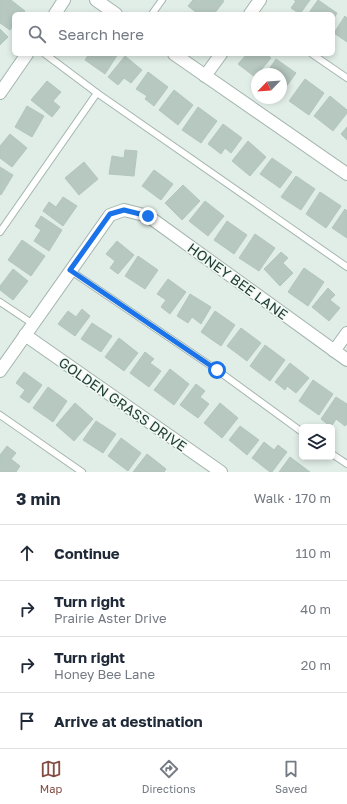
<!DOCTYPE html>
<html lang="en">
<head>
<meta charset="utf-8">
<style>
  body { margin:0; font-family:"Golos Text",sans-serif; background:#f2f2f3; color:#1f2937 }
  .controls { position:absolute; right:12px; bottom:12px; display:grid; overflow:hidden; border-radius:6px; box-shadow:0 2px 6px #0003 }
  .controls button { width:36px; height:36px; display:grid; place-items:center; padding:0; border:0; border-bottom:1px solid #e0e1e3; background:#fff; color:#1f2937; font:20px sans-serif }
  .compass { position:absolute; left:251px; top:68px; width:36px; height:36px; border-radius:50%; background:#fff; box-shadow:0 2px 6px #0003; rotate:245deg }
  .stop { position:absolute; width:12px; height:12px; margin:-9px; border:3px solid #1a73e8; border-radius:50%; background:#fff }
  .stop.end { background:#1a73e8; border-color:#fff; box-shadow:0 1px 4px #0008 }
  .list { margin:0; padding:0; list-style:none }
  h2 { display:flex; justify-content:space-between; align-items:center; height:52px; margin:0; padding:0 16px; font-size:17px }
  h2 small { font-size:13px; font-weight:400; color:#747a83 }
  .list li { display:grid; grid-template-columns:26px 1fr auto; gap:12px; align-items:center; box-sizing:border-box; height:56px; padding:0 16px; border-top:1px solid #e0e1e3 }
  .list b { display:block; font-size:15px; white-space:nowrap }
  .list p { margin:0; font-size:13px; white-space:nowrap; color:#747a83 }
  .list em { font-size:13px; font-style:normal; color:#747a83 }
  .icon { flex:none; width:22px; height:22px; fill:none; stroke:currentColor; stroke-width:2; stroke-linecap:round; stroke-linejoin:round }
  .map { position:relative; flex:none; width:347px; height:472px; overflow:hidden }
  .search { position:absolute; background:#fff; box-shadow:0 2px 6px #0003; left:12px; right:12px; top:12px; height:44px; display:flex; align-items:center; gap:10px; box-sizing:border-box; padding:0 14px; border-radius:6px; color:#747a83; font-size:15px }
  .sheet { height:276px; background:#fff }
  nav { display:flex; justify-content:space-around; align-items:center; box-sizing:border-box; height:56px; border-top:1px solid #e0e1e3; background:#fff; font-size:11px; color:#747a83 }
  nav a { display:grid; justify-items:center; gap:2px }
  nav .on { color:#834c42 }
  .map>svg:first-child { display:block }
</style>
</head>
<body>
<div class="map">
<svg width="347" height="472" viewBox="0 0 347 472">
  <rect width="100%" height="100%" fill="#e1ede7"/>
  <!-- building -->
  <g fill="#b6c8c0" stroke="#b3c7be">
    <polygon points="1,0 11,0 25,11 22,14 14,14 14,25 10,30 0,23 0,1"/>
    <polygon points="193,0 198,0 200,1 201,0 222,0 224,1 214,14 198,14 188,6"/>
    <polygon points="294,0 310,0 300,14 291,8 296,1"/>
    <polygon points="318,0 337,13 333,20 333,14 308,14"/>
    <polygon points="345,16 347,18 347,42 334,33"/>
    <polygon points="0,29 8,37 0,45"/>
    <polygon points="89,54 118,54 105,74 85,60"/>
    <polygon points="247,54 252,54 256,57 259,54 267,54 271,58 255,77 238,64"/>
    <polygon points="125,56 142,70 131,83 124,78 118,85 108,77"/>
    <polygon points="276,59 296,73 281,94 281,74 266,74"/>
    <polygon points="148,72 168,87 154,106 145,99 147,96 136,89"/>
    <polygon points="305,79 324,93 309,115 289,101"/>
    <polygon points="47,81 61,92 53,101 60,107 52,117 31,100"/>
    <polygon points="174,90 193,105 178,125 159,110"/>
    <polygon points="330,96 347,110 347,113 333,131 314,116"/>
    <polygon points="27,106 44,116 32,137 15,127"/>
    <polygon points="198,107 217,121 201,143 182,130"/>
    <polygon points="223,124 242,138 231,153 225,148 221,154 208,144"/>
    <polygon points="347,127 347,140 341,134"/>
    <polygon points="10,134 27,148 12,167 0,158 0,146"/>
    <polygon points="248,141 266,157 250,176 232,161"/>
    <polygon points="125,150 137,151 134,176 109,174 112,156 124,158"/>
    <polygon points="272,158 292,172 280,188 260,174"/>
    <polygon points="84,162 98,179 79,195 65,178"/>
    <polygon points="0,167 13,175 1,195 0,194"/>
    <polygon points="154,170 173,184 161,200 142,186"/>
    <polygon points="296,176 315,189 301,210 281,197"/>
    <polygon points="183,185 200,201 182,220 165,203"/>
    <polygon points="320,192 341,206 326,228 306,214"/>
    <polygon points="63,197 77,206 63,226 43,211 49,202 56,207"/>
    <polygon points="205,201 224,216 208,236 189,221"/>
    <polygon points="345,209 347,211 347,238 332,228"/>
    <polygon points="41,216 62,230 49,251 34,241 41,230 35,226"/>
    <polygon points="227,221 247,235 234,254 214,240"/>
    <polygon points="255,234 275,248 259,271 239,258"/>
    <polygon points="22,240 45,256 31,276 8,260"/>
    <polygon points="117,241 134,255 118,274 110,268 115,261 106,254"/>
    <polygon points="281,252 288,258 283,263 293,273 280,286 264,269"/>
    <polygon points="138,256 158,270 145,289 125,276"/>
    <polygon points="304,268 324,282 308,306 288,292"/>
    <polygon points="13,269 28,281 13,300 0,290 0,286"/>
    <polygon points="168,279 186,292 170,314 161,307 166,300 157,294"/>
    <polygon points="328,288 335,295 330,300 340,308 329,321 312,307"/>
    <polygon points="190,294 211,307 201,324 192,317 188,323 177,316"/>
    <polygon points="82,309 90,316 75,336 58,324 68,311 76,317"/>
    <polygon points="215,311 235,325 221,346 201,332"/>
    <polygon points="92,323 112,336 101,352 81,339"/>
    <polygon points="241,328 261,343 247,361 227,346"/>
    <polygon points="119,338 138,353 124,371 105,357"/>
    <polygon points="265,345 285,360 270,381 250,366"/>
    <polygon points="145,352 154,359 150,363 161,371 149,387 130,373"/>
    <polygon points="290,363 309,378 296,393 287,386 285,390 275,382"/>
    <polygon points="170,369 189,384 174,405 154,390"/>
    <polygon points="24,372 42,385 29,403 20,397 25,390 16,383"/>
    <polygon points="313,380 333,394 319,415 299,401"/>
    <polygon points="196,384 205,391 200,397 209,404 198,418 180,405"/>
    <polygon points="48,387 67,401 53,422 33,408"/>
    <polygon points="336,397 347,404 347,424 345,426 336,419 331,427 321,419"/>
    <polygon points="75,403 93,419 74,441 56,425"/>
    <polygon points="220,403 238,418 222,438 204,423"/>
    <polygon points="96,421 116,434 103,453 83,440"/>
    <polygon points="240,426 259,440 247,455 229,440"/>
    <polygon points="121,438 141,453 128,471 108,456"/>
    <polygon points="264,442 274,450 278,445 287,452 272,472 270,472 252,458"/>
    <polygon points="7,446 16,453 11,459 20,466 16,472 0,472 0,455"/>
    <polygon points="147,454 166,469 164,472 133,472"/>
    <polygon points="290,457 310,472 279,472"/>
  </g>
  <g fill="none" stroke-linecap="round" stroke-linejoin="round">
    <!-- lane casing -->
    <g stroke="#a3b5ae" stroke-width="8">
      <g id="lane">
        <polyline points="152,14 162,0"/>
        <polyline points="45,54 97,93 347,267"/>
        <polyline points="312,54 347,78"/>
        <polyline points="0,232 97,93"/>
        <polyline points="71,271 217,370 302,432"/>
        <polyline points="0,302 33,324"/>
        <polyline points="0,415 82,472"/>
        <polyline points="332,454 347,464"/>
      </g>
    </g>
    <!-- street casing -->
    <g stroke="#a3b5ae" stroke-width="14">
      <g id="street">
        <polyline points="96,0 116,14"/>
        <polyline points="55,14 64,0"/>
        <polyline points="250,14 260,0"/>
        <polyline points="174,54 347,174"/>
        <polyline points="205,76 221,54"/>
        <polyline points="0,93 27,54"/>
        <polyline points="25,335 221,472"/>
        <polyline points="334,351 347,333"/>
        <polyline points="0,371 110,215 124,210 148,216 347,360"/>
      </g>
    </g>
    <!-- lane -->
    <use href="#lane" stroke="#fff" stroke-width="6"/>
    <!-- street -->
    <use href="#street" stroke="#fff" stroke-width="12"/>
  </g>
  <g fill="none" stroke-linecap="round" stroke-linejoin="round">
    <!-- route -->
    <polyline stroke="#1a73e8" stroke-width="5" points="148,216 124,210 110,214 70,270 217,370"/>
  </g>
  <g text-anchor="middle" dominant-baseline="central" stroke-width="3" stroke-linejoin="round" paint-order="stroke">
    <!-- street labels -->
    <g font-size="14" fill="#203f36" stroke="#f2f9f5">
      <text transform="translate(238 281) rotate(36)">HONEY BEE LANE</text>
      <text transform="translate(123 404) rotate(35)">GOLDEN GRASS DRIVE</text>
    </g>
  </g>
</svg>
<div class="controls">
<button><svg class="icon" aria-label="layers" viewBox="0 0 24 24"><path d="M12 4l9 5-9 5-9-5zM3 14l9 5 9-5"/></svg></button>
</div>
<svg class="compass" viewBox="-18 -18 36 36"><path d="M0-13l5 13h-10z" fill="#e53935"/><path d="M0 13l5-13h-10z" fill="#747a83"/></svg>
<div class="stop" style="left:217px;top:370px"></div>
<div class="stop end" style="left:148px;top:216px"></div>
<div class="search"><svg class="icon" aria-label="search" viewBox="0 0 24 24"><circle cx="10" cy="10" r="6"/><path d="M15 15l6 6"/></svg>Search here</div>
</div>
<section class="sheet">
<h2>3 min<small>Walk · 170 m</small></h2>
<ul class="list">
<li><svg class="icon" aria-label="ahead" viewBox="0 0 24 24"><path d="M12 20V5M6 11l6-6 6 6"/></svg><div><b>Continue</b></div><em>110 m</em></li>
<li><svg class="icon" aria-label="right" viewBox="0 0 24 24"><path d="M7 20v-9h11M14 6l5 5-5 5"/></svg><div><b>Turn right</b><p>Prairie Aster Drive</p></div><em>40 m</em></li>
<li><svg class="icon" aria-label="right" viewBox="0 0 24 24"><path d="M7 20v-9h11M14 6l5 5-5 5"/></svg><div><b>Turn right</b><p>Honey Bee Lane</p></div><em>20 m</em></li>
<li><svg class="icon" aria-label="arrive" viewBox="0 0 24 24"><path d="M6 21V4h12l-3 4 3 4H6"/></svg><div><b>Arrive at destination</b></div></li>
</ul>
</section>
<nav>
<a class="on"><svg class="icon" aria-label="map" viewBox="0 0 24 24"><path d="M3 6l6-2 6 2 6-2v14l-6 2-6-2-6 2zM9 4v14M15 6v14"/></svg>Map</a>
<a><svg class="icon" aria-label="directions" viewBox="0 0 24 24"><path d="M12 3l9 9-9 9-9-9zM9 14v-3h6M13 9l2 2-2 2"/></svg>Directions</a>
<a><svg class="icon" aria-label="saved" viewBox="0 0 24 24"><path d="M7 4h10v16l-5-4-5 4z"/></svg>Saved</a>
</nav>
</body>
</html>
